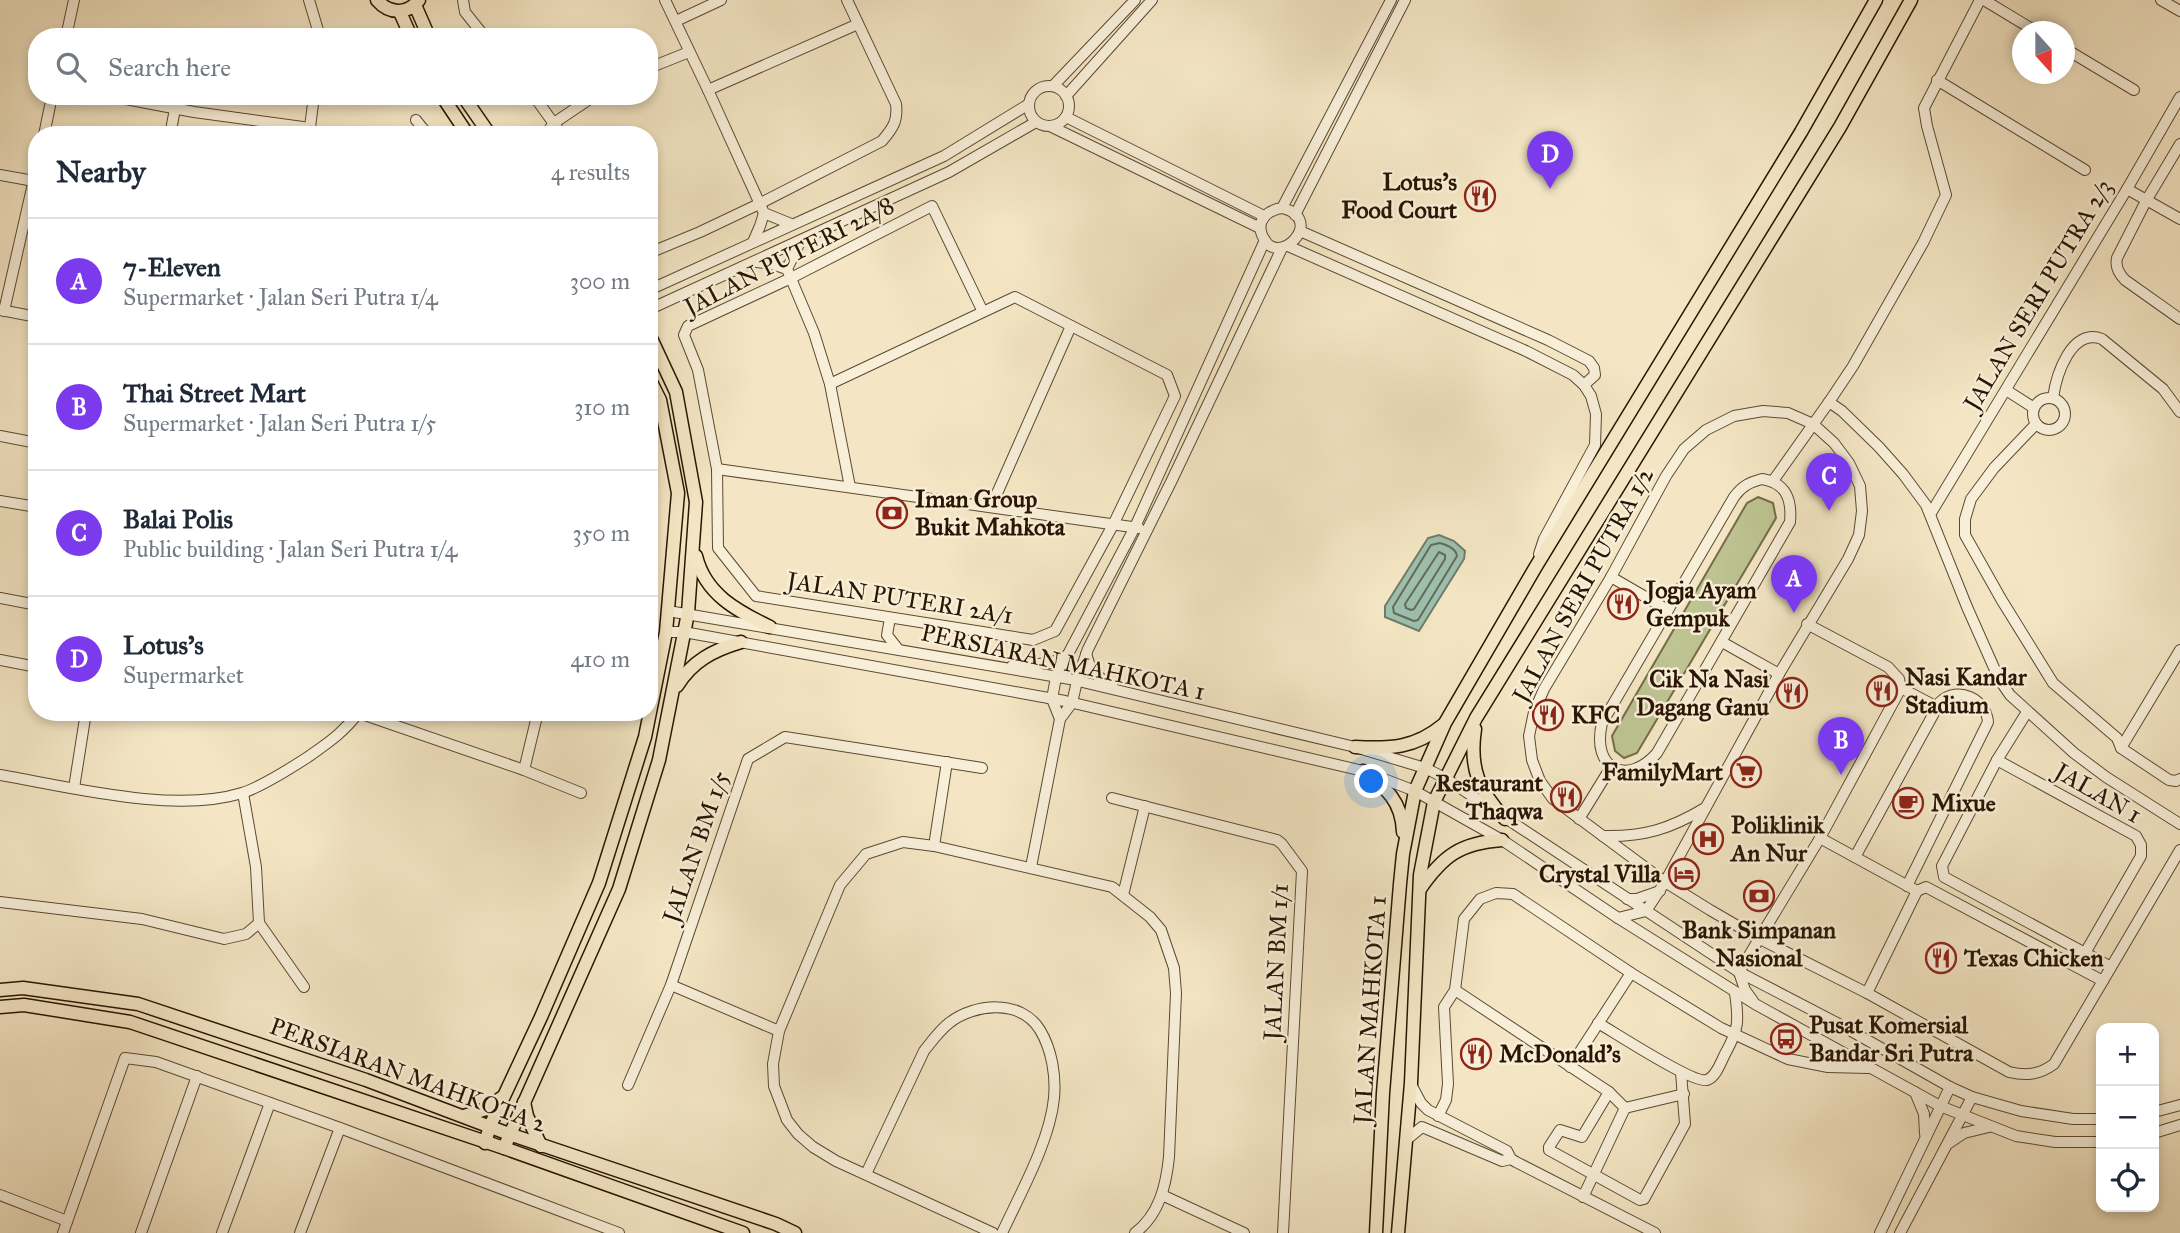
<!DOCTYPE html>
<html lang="en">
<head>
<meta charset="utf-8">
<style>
  body { margin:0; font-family:"IM FELL Great Primer",serif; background:#f6f6f7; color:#1f2937 }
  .controls { position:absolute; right:21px; bottom:21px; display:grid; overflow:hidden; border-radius:14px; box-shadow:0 4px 10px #0003 }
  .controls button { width:63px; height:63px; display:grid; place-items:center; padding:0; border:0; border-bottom:2px solid #e0e1e3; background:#fff; color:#1f2937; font:35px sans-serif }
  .compass { position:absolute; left:2012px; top:21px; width:63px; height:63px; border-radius:50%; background:#fff; box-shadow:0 4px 10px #0003; rotate:159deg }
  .you { position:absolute; left:1372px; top:782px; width:24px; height:24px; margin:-18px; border:5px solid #fff; border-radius:50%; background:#1a73e8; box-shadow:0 0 0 10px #1a73e833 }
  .badge { display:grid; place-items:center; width:46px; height:46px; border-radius:50%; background:#7c3aed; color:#fff; font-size:23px; font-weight:700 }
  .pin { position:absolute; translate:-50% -58px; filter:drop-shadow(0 2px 4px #0008) }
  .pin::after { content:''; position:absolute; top:37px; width:24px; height:21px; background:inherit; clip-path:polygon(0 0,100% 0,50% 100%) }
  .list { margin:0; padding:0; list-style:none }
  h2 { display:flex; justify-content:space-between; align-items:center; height:91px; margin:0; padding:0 28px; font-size:30px }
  h2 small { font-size:23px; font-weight:400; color:#747a83 }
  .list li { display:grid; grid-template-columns:46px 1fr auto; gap:21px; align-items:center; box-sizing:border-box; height:126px; padding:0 28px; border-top:2px solid #e0e1e3 }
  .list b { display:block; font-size:26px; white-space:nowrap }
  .list p { margin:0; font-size:23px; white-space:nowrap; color:#747a83 }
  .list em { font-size:23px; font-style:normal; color:#747a83 }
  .icon { flex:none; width:38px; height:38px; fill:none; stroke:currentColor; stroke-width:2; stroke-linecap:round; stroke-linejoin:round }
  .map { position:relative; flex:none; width:2180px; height:1233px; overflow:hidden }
  .search { position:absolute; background:#fff; box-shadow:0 4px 10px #0003; left:28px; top:28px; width:630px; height:77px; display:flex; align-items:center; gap:18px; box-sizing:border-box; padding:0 24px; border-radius:28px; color:#747a83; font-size:26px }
  .panel { position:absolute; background:#fff; box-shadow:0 4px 10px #0003; left:28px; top:126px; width:630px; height:595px; border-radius:28px }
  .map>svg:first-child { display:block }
</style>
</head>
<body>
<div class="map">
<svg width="2180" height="1233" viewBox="0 0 2180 1233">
  <rect width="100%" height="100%" fill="#f4e6c4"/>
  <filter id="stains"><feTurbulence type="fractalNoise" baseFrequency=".00286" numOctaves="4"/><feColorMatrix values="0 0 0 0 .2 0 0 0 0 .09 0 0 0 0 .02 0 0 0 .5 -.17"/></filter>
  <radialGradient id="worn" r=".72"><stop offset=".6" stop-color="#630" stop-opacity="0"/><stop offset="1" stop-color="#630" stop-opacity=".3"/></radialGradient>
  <!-- green -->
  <polygon fill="#bec492" stroke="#746c4a" stroke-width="2" points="1758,497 1773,503 1776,518 1637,753 1624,758 1615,751 1612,736 1747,503"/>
  <!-- water -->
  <polygon fill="#9dc0ae" stroke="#6f7c69" stroke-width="2" points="1439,535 1454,541 1465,551 1464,559 1419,631 1385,617 1385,606 1428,538"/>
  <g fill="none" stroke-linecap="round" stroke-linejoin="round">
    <!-- shore -->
    <g stroke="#646a58" stroke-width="2">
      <path d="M1440,543C1447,545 1456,548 1457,556L1418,620L1414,621L1394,613L1393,607L1431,545Z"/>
      <polygon points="1439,552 1445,555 1445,559 1414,609 1411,610 1406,608 1405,604"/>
    </g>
    <!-- minor casing -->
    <g stroke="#5c4932" stroke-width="12">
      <g id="minor">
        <polyline points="309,0 320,37"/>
        <polyline points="463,0 465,12 485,37"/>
        <polyline points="665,0 708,90 764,213 791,224"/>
        <polyline points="1984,0 2037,32"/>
        <polyline points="2161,0 2180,11"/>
        <polyline points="676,21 721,0"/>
        <polyline points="66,37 74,0"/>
        <polyline points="2064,48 2134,90"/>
        <polyline points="649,68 689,52"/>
        <polyline points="1937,80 2085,170"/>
        <polyline points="1053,86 1135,0"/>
        <circle cx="1049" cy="106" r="20"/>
        <polyline points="708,90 858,24"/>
        <polyline points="110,96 194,112 310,128"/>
        <polyline points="534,96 562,135"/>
        <polyline points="1066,96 1152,0"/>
        <polyline points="1066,117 1264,216"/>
        <polyline points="416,120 428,135"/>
        <polyline points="1050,126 1260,228"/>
        <polyline points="44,135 52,96"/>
        <polyline points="170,135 175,109"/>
        <polyline points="309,135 314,96"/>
        <polyline points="545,135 554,123 594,96"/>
        <path d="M2180,144L2146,201L2117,258C2115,267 2119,274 2125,280L2180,319"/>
        <polyline points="0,175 34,181"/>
        <polyline points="2127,189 2180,219"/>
        <path d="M1282,208C1328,219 1276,272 1262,235C1256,220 1268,210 1282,208L1391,0"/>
        <polyline points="1295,215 1405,0"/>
        <polyline points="1300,231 1548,340 1589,361 1594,368 1595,375 1584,385"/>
        <polyline points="753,242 760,226 764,213"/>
        <polyline points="800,242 787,269 814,333 830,384 850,487"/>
        <polyline points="1288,246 1526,351 1573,375 1584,385 1591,396 1596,414 1595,445 1544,539 1539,554"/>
        <path d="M649,253L700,232L759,204L882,141C893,128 898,121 896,104L847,0"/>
        <polyline points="757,262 772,264 787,269"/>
        <polyline points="649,290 944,156 1029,104"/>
        <polyline points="650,309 949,172 1036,122"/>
        <polyline points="0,310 37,317"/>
        <polyline points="4,311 37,166"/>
        <polyline points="830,384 1015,297 1167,375 1175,396 1113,525 1055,631 1033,640 756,596 718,548 717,469 698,370 684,335 688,326 791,278 932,206 983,312"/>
        <polyline points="2006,390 2034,408"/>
        <path d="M2053,398C2056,376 2071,327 2102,339L2163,389L2180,412"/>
        <circle cx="2049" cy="414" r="16"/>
        <polyline points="1829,402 1842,411 1879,447 1903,474 1926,505 1967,607 1999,679 2010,695 2074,753 2106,777 2180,824"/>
        <polyline points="2036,424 1994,468 1971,499 1965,519 1965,535 2001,599 2053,683 2117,738 2121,748 2169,780 2176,781 2180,779"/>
        <polyline points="0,436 37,443"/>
        <polyline points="717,469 1139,528"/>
        <path d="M1762,479C1787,483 1792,500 1790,522L1657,753C1627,787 1591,769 1602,723L1734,497C1742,486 1750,482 1762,479Z"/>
        <polyline points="1773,481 1829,402 1853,366 1923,243 1946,195 1927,126 1924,108 1980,0"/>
        <polyline points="0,501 37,507"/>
        <polyline points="991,507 1071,326"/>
        <polyline points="1931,513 2127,189 2180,97"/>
        <polyline points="1611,577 1668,610"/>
        <polyline points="0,598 37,605"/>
        <polyline points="668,611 1070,679 1355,747 1425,768 1445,778 1739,972 1837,1023 1950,1087 1972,1097 2021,1111 2073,1119 2101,1119"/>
        <polyline points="890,618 887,635 898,649"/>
        <polyline points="1807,624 1888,667 1899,679 1901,688"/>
        <polyline points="666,632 684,632 1065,701 1363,771 1415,791 1502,840 1618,918 1755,1004 1940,1106 2016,1136 2055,1142 2101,1142"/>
        <polyline points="1722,642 1779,674"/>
        <polyline points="1086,654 1092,672 1113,687"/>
        <polyline points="0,660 37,667"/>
        <polyline points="1012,666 1051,663 1068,655"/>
        <polyline points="1901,688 1937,707"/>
        <polyline points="2027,712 1997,760 1942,866 1944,877 2111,967"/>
        <polyline points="359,713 524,770 581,793"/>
        <polyline points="1060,719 1052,699 1056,677 1135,527 1265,240"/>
        <polyline points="2121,748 2180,650"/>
        <polyline points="1997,760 2136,836 2141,845 2141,856 2085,953"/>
        <polyline points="524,770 538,712"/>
        <path d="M0,775C70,787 174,814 242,793C261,787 291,768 308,757C329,742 343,733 359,712"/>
        <polyline points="74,788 86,712"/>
        <polyline points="1112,798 1277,840 1282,844 1302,871 1283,1233"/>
        <polyline points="1579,819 1611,767"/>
        <path d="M1603,836C1644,837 1670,829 1705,808"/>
        <polyline points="1820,838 1917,891 1867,993"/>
        <polyline points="934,846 947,762"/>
        <path d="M1855,857L1940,702C1958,685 1986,699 1988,722L1907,886"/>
        <polyline points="1031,867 1060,719 1072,703 1077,681 1088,649 1172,480 1282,248"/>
        <polyline points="1917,891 1926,887 2103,981"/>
        <polyline points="1123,895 1145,806"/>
        <polyline points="1627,899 1637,899 1660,891"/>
        <polyline points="0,902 142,919 224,939 246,934 259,923 256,867 243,793"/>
        <path d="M1646,911L1665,882L1779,674L1848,559L1859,535L1862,511L1860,486L1849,463L1834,443L1813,424L1788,413L1763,411L1734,416L1706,430L1684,449L1666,476L1611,577L1544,689L1534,712L1529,736L1532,760L1540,781L1553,799L1665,882L1710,910L1760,939L1867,993L2009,1072C2026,1076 2039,1075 2054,1064L2180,850"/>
        <polyline points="1618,918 1646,911"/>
        <polyline points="259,923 304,987"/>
        <polyline points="1739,972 1820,838 1901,688"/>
        <polyline points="1739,972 1745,990 1753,1001"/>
        <polyline points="671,985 779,1031"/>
        <polyline points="1455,990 1609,1092 1625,1108 1583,1197"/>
        <path d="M1598,1023C1614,1032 1693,1084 1707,1080C1716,1077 1721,1062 1725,1054C1739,1029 1739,1021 1735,993"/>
        <polyline points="1570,1067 1631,973"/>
        <polyline points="1411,1084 1421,1103 1428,1110 1507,1151 1511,1159 1516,1162 1655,1233"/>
        <polyline points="628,1085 671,985 748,759 785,737 982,768"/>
        <polyline points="1609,1092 1582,1137 1560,1130 1549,1147 1549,1150 1640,1200 1644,1199 1685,1124 1681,1072"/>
        <polyline points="1915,1092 1924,1114 1925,1134"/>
        <polyline points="1625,1108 1684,1094"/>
        <polyline points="2154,1112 2180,1105"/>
        <polyline points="1438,1116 1446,1100 1448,1084 1444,1007 1455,990 1464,919 1480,899 1496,893 1513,894 1631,973 1721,1028 1788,1059 1828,1067 1868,1068"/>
        <polyline points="2154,1133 2180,1125"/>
        <polyline points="1406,1140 1422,1127 1502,1161 1511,1159"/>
        <polyline points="1949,1143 1964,1133 1989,1127"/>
        <path d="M866,1174L924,1051C932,1041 939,1031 949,1023C975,1003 1021,999 1040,1030C1052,1050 1056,1076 1054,1098C1050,1141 1020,1194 1002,1233"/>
        <polyline points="0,1195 67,1221"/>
        <polyline points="1162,1195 1244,1233"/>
        <polyline points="63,1233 125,1058 156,1062 340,1128 619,1233"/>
        <polyline points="141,1233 197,1076"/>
        <polyline points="222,1233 270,1103"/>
        <polyline points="300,1233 340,1128"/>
        <path d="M993,1233L836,1161L813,1147L798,1134L787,1120L774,1086L773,1064L779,1031L840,885L866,854L903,842L934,846L1112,887L1150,917L1161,930L1174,968L1176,993L1169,1157C1166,1186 1159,1215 1135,1233"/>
        <polyline points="1880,1233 1950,1087"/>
        <polyline points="1900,1233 1972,1097"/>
      </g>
    </g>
    <!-- major casing -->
    <g stroke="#2a1502" stroke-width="15">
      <g id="major">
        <path d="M377,0C389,14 407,15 419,0"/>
        <polyline points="415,5 429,37"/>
        <polyline points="400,12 411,37"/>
        <polyline points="442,96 468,135"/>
        <polyline points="463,96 490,135"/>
        <polyline points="649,307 649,319"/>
        <path d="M696,556C705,594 737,611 770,627"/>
        <path d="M677,686C692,661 714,650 741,642"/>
        <path d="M1475,729C1469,768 1479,791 1505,819"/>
        <path d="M1355,747C1391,749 1415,748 1443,725"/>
        <path d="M1363,771C1386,788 1402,801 1403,832"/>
        <path d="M1420,889C1443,856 1460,843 1502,840"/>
        <polyline points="0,990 23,988 138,1004 366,1080 509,1134 776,1224 795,1233"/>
        <polyline points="0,1007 24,1005 130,1022 504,1148 743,1233"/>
        <polyline points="524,1102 527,1116 541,1146"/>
        <polyline points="464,1116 486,1109 501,1098"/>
        <polyline points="485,1143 490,1126 541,1017 599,883 645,737 666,632 678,493 660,400 649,378"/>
        <polyline points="504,1148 619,889 659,760 688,613 696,502 676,392 649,334"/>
        <polyline points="1376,1233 1383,1093 1400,884 1403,854 1415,791 1445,723 1535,568 1801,132 1876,0"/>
        <polyline points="1398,1233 1411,1083 1420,875 1434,802 1476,718 1840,127 1911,0"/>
      </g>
    </g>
    <!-- minor -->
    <use href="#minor" stroke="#f8efd9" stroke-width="10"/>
    <!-- major -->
    <use href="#major" stroke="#f4e6c4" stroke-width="12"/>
  </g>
  <!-- icons -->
  <defs>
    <g id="restaurant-ring" transform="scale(1.575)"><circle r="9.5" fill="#f8efd9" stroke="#8f2418" stroke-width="1.5"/><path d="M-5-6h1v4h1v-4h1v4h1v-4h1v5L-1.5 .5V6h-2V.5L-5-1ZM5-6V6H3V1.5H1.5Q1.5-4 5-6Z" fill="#8f2418"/></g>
    <g id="bank-ring" transform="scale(1.575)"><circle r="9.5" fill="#f8efd9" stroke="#8f2418" stroke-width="1.5"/><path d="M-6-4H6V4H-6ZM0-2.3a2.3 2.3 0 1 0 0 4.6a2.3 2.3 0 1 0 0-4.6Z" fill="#8f2418"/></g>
    <g id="supermarket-ring" transform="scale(1.575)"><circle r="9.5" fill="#f8efd9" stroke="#8f2418" stroke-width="1.5"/><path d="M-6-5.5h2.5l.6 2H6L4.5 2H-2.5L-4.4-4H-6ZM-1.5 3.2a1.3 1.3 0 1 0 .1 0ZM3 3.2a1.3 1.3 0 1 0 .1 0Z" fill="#8f2418"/></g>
    <g id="cafe-ring" transform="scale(1.575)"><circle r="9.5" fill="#f8efd9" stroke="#8f2418" stroke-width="1.5"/><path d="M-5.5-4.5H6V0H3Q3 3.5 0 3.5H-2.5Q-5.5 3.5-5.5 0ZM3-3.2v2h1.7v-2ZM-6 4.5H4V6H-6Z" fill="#8f2418"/></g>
    <g id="hospital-ring" transform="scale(1.575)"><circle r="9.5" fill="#f8efd9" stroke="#8f2418" stroke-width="1.5"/><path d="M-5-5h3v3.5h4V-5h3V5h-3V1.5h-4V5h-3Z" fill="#8f2418"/></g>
    <g id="hotel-ring" transform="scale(1.575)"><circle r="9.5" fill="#f8efd9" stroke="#8f2418" stroke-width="1.5"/><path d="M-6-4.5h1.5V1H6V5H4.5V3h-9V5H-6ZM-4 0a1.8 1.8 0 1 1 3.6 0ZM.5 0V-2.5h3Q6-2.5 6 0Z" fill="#8f2418"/></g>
    <g id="bus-ring" transform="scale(1.575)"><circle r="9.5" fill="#f8efd9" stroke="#8f2418" stroke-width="1.5"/><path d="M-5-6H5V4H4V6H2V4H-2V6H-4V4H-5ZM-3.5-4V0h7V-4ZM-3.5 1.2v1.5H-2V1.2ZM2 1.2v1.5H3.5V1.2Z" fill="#8f2418"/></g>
  </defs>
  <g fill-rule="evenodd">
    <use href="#restaurant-ring" x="1480" y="196"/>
    <use href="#bank-ring" x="892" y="513"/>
    <use href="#restaurant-ring" x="1623" y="604"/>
    <use href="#restaurant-ring" x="1882" y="691"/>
    <use href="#restaurant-ring" x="1792" y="693"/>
    <use href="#restaurant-ring" x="1548" y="715"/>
    <use href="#supermarket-ring" x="1746" y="772"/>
    <use href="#restaurant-ring" x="1566" y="797"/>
    <use href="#cafe-ring" x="1908" y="803"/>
    <use href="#hospital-ring" x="1708" y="839"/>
    <use href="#hotel-ring" x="1684" y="874"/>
    <use href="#bank-ring" x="1759" y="896"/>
    <use href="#restaurant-ring" x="1941" y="958"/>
    <use href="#bus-ring" x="1786" y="1039"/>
    <use href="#restaurant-ring" x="1476" y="1054"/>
  </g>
  <g text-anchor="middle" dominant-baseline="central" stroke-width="5" stroke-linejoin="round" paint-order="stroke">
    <!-- poi labels -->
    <g font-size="24" font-weight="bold" fill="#2a1502" stroke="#f8efd9" text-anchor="start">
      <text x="1457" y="182" text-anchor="end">Lotus's<tspan x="1457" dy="28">Food Court</tspan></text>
      <text x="915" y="499">Iman Group<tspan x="915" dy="28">Bukit Mahkota</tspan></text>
      <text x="1646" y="590">Jogja Ayam<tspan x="1646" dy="28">Gempuk</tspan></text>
      <text x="1905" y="677">Nasi Kandar<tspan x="1905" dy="28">Stadium</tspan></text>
      <text x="1769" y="679" text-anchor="end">Cik Na Nasi<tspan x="1769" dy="28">Dagang Ganu</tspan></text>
      <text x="1571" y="715">KFC</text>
      <text x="1723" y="772" text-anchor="end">FamilyMart</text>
      <text x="1543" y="783" text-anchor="end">Restaurant<tspan x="1543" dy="28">Thaqwa</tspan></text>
      <text x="1931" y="803">Mixue</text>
      <text x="1731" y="825">Poliklinik<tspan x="1731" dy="28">An Nur</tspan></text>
      <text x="1661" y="874" text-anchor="end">Crystal Villa</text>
      <text x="1759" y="930" text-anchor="middle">Bank Simpanan<tspan x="1759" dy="28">Nasional</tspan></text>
      <text x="1964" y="958">Texas Chicken</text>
      <text x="1809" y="1025">Pusat Komersial<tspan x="1809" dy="28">Bandar Sri Putra</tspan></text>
      <text x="1499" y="1054">McDonald's</text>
    </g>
    <!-- street labels -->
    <g font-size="24" fill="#2a1502" stroke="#f8efd9">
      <text transform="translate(789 256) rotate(-27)">JALAN PUTERI 2A/8</text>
      <text transform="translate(2038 295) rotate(-59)">JALAN SERI PUTRA 2/3</text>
      <text transform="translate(1583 585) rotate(-61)">JALAN SERI PUTRA 1/2</text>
      <text transform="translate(900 598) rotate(9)">JALAN PUTERI 2A/1</text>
      <text transform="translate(1063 662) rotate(12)">PERSIARAN MAHKOTA 1</text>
      <text transform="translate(2098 793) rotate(30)">JALAN 1</text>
      <text transform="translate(696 847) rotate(-71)">JALAN BM 1/5</text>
      <text transform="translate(1276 962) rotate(-87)">JALAN BM 1/1</text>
      <text transform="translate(1370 1010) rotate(-86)">JALAN MAHKOTA 1</text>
      <text transform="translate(408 1075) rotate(20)">PERSIARAN MAHKOTA 2</text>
    </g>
  </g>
  <rect width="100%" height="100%" filter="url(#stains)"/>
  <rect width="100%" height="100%" fill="url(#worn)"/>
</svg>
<div class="controls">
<button>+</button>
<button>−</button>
<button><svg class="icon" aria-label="locate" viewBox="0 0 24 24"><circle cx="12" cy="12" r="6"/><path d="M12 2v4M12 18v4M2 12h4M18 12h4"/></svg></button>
</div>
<svg class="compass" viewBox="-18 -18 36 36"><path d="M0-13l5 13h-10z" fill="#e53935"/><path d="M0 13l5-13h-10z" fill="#747a83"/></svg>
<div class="you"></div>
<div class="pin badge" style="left:1794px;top:613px">A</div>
<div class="pin badge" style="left:1841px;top:775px">B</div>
<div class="pin badge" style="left:1829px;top:511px">C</div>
<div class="pin badge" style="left:1550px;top:189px">D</div>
<div class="search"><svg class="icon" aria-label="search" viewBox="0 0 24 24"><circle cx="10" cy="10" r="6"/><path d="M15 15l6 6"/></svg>Search here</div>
<section class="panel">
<h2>Nearby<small>4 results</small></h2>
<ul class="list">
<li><span class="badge">A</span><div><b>7-Eleven</b><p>Supermarket · Jalan Seri Putra 1/4</p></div><em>300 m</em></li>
<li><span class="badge">B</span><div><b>Thai Street Mart</b><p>Supermarket · Jalan Seri Putra 1/5</p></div><em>310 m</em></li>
<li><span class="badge">C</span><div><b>Balai Polis</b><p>Public building · Jalan Seri Putra 1/4</p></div><em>350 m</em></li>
<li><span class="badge">D</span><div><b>Lotus's</b><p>Supermarket</p></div><em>410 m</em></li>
</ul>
</section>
</div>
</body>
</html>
